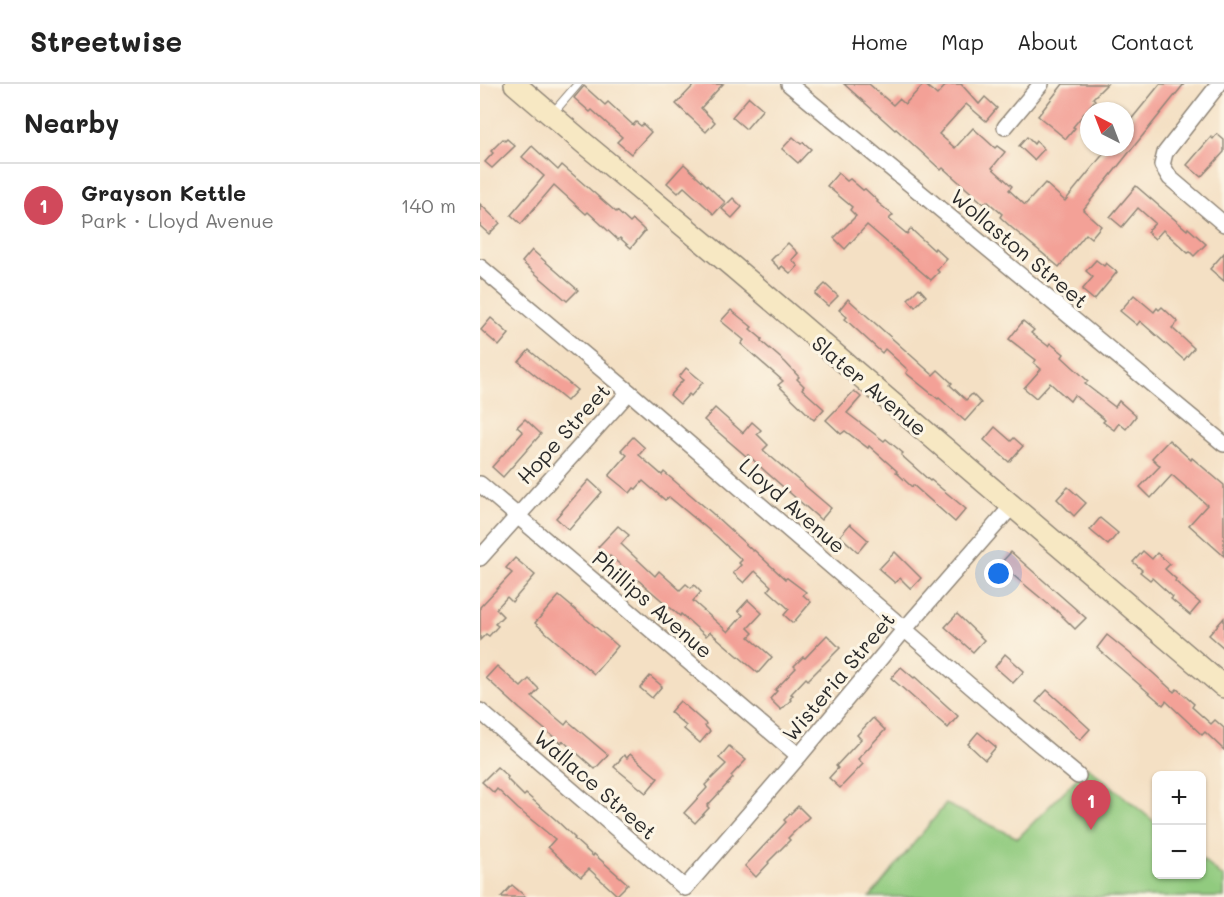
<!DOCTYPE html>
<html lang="en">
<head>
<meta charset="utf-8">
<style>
  body { margin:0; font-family:Mali,sans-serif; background:#f2f2f2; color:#222 }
  .controls { position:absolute; right:18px; bottom:18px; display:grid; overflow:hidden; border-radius:9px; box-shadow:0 2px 4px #0004 }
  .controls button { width:54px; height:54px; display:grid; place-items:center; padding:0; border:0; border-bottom:2px solid #e0e0e0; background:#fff; color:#222; font:30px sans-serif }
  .compass { position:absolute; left:600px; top:18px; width:54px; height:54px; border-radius:50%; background:#fff; box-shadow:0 2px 4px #0004; rotate:318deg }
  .you { position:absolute; left:519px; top:490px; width:21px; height:21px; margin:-15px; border:4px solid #fff; border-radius:50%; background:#1a73e8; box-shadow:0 0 0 9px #1a73e833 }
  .badge { display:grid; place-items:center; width:39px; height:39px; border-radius:50%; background:#d1495b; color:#fff; font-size:20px; font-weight:700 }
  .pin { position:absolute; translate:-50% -50px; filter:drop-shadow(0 2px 3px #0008) }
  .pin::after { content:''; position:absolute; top:32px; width:21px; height:18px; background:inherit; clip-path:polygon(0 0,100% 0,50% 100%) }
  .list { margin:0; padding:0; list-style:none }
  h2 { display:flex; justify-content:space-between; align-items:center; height:78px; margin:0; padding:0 24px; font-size:26px }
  h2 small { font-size:20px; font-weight:400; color:#767676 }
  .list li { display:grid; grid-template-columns:39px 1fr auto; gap:18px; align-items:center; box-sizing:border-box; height:84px; padding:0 24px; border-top:2px solid #e0e0e0 }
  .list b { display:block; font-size:22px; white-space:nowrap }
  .list p { margin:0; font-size:20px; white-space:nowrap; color:#767676 }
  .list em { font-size:20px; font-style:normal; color:#767676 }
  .map { position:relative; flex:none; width:744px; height:813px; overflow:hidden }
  header { display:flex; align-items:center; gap:36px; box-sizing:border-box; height:84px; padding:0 30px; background:#fff; border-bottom:2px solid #e0e0e0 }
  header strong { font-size:28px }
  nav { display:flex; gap:33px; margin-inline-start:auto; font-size:21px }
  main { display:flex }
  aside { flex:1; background:#fff }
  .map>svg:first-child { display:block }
</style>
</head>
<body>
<header>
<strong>Streetwise</strong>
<nav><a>Home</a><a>Map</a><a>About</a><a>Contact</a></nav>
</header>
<main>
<aside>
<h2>Nearby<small></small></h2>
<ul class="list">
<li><span class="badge">1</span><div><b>Grayson Kettle</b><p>Park · Lloyd Avenue</p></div><em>140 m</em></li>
</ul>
</aside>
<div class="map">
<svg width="744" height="813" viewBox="0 0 744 813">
  <rect width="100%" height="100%" fill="#fcf5e5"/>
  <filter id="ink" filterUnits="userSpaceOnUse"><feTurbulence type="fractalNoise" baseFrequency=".0167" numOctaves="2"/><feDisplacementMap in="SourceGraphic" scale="12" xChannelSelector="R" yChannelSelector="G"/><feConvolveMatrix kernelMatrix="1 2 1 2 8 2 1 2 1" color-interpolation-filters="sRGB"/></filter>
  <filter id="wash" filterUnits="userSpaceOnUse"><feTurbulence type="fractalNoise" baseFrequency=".008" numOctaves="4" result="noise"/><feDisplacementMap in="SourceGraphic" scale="24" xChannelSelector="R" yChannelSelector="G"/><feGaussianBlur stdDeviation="1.35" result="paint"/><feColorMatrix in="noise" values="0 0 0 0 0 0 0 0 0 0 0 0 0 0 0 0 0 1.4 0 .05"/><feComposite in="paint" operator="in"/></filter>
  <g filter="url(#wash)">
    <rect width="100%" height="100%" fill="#f4e0c4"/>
    <!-- green -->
    <polygon fill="#91cb7f" stroke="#5e7b55" stroke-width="1.5" points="608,683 676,739 676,790 722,790 722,775 744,794 744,813 390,813 466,720 538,754"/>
    <g id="blocks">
      <!-- building -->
      <g fill="#f3a197">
        <polygon points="215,0 243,0 221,24 235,38 226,48 196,20"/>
        <polygon points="364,0 389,0 413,21 419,15 425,20 444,0 457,11 467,0 481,0 499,20 505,13 517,24 506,37 486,20 459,50 475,64 493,44 515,64 517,62 525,68 512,84 532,102 529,106 545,121 565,99 585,117 629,63 645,63 645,43 680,0 704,0 603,126 621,142 611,154 606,150 579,183 532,144 520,133 522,130 507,117 504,120 463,84 461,86 416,45 415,46"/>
        <polygon points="583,0 627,0 613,14 615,16 593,43 595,44 586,55 558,32"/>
        <polygon points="104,2 125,21 128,18 153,41 156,38 161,42 163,40 171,48 151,70 137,58 142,53 112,26 110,28 94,14"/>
        <polygon points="269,13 283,25 266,45 252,33"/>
        <polygon points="737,50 744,56 744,68 721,93 707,81 731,53 733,55"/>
        <polygon points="313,53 321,60 323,58 331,65 318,79 302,65"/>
        <polygon points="547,53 554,60 556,57 564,65 554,76 539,62"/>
        <polygon points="23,55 25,57 27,55 35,62 12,84 5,78 13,69 11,67"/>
        <polygon points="52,62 78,86 82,81 136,128 137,127 150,139 153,136 161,143 165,147 151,164 140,154 138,156 108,128 106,130 74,101 41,140 31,131 64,92 42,73"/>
        <polygon points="204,80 245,118 234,130 204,103 198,109 187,99"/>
        <polygon points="358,89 367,97 370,95 383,106 385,105 398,117 397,118 413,131 409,135 427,150 431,145 454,166 455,164 467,175 457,186 459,188 451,196 387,141 365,165 354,154 376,132 370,126 372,123 347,102"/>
        <polygon points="656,102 707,146 708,144 726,160 714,172 710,168 708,169 683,146 675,155 667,148 675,139 658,124 642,143 630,133"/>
        <polygon points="253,114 262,123 252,134 242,125"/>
        <polygon points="0,120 20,139 9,150 0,142"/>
        <polygon points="308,159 318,169 312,176 318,182 311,190 302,182 300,185 291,176"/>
        <polygon points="52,166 98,206 87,217 42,178"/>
        <polygon points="744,169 744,197 730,185"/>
        <polygon points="616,176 624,182 626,179 637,188 614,216 602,206 613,193 606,187"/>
        <polygon points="345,200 358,212 348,222 335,210"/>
        <polygon points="439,204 446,212 435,223 428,215"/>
        <polygon points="654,211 674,228 677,224 679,226 682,223 698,238 692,244 714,264 704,276 660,237 657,241 640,227"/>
        <polygon points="368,215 453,291 458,286 472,299 470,301 486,316 492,310 501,319 485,337 459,314 458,315 426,289 428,286 405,265 402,269 365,235 367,233 359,226"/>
        <polygon points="251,226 272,243 270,245 282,255 281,257 305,278 319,293 317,295 324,302 322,305 344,325 334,336 298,301 303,297 261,260 264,256 241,237"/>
        <polygon points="11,234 29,250 19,262 1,246"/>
        <polygon points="543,237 554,246 551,249 568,262 570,259 584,270 582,273 608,297 605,300 635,323 639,317 656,332 646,345 639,339 634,346 623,338 625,336 594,311 590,317 570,299 556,314 544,304 561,285 554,279 556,276 529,255"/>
        <polygon points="49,266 97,306 87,317 39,278"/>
        <polygon points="206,284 223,298 211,312 209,310 200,320 190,311 203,296 199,293"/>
        <polygon points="374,307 381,313 367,329 404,357 406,355 423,369 421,371 450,397 451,396 486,425 475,438 433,401 432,403 416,388 417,387 389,362 388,364 365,347 361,350 346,336"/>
        <polygon points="235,324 263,349 272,338 281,346 277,350 288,361 283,366 351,424 341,436 286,388 268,371 266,372 224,336"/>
        <polygon points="45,335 61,350 23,393 12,383 43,348 37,343"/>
        <polygon points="515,343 531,357 534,354 543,362 529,378 504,356"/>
        <polygon points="153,353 165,364 159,371 182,391 184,388 232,429 273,467 274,466 305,495 307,494 326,508 323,511 331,518 313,539 304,531 309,525 288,506 291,502 275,487 264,499 253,489 261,481 259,479 262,476 235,451 189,413 185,416 163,397 156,405 154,404 150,409 129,392 147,371 141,366"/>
        <polygon points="689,356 711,376 712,374 744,401 744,472 709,441 727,421 709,405 708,405 692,391 671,414 660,403 680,382 672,374"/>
        <polygon points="109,396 122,408 89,446 76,434"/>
        <polygon points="588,403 606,419 594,432 577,415"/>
        <polygon points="620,434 638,449 628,461 610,446"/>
        <polygon points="370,440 388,456 378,468 360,452"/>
        <polygon points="138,442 149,451 141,460 175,492 179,487 200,506 206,500 211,504 214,501 221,508 213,517 248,548 263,531 258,527 268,516 282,529 268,544 273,549 269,553 292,573 278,589 230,548 226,552 201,530 200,532 130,472 126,476 118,468 120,465 118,463"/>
        <polygon points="663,467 672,475 677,469 690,480 685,485 696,495 695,497 720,519 710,531 691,515 693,513 672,494 670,496 660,488 662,486 653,478"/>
        <polygon points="415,468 441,494 431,505 420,494 415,499 399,485"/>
        <polygon points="531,468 606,534 595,545 574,524 574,525 527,486 528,485 521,479"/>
        <polygon points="35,474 55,491 32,518 27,513 16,525 23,532 15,540 18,542 9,552 6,550 0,556 0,523 32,489 26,484"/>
        <polygon points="79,512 138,562 114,590 55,539"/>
        <polygon points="477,530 504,556 493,568 465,543"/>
        <polygon points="744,534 744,564 729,551"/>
        <polygon points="347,551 360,564 328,596 326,594 311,610 313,611 310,615 311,616 301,626 290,615 297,607 295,606 316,584 314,582 323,573 325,574"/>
        <polygon points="627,551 662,579 694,608 697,605 714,620 712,623 731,640 735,636 744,644 744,666 725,648 722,651 686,617 683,621 617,564"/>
        <polygon points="525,570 544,587 533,599 515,583"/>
        <polygon points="17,582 41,603 49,595 59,605 52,613 85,641 88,637 128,671 115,685 83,657 81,659 40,625 6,594"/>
        <polygon points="421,583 434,594 435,593 478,632 468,644 411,594"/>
        <polygon points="170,592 182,602 172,614 160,604"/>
        <polygon points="567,606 610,645 600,656 575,633 556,618"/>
        <polygon points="200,617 226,640 225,642 230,647 220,659 204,645 206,642 190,628"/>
        <polygon points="393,634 405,646 378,675 383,680 360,704 349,694 358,684 356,682 381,655 377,651"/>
        <polygon points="498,648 516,663 505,676 488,660"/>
        <polygon points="249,662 266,676 251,692 253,694 227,722 229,724 215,739 204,729 227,704 225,701 246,680 239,674"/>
        <polygon points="150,670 178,694 166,709 134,683 144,671 147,674"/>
        <polygon points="17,683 28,693 27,695 44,712 46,710 75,735 95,754 94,755 113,772 114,770 148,800 137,811 109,785 101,793 88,782 68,763 75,755 38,725 17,705 14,709 2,698"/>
        <polygon points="318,722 329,733 308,754 310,756 288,778 289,779 276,793 265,782 306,738 304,736"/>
        <polygon points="32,801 46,813 21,813"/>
      </g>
    </g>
  </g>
  <g filter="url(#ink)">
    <use href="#blocks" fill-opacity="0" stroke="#908678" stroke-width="1.5"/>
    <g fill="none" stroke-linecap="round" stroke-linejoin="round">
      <!-- lane casing -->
      <g stroke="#908678" stroke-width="10">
        <polyline id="lane" points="72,30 98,0"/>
      </g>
      <!-- street casing -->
      <g stroke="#908678" stroke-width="18">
        <g id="street">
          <polyline points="309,0 744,360"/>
          <polyline points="739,0 685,69 682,81 690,94 744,140"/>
          <polyline points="525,43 561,0"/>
          <polyline points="0,183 149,308 509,618 598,692"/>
          <polyline points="0,400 319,672"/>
          <polyline points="0,474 149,308"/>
          <polyline points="0,627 205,804 319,672 424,546 532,422"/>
        </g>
      </g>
      <!-- secondary casing -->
      <g stroke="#908678" stroke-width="24">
        <polyline id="secondary" points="35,0 105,60 253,183 744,603"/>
      </g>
      <!-- lane -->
      <use href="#lane" stroke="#fff" stroke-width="8"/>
      <!-- street -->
      <use href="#street" stroke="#fff" stroke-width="15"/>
      <!-- secondary -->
      <use href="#secondary" stroke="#f7e8c3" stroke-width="21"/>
    </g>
  </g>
  <g text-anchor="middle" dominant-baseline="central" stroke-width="6" stroke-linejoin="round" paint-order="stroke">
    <!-- street labels -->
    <g font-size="21" fill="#2b2b2b" stroke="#fcf5e5">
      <text transform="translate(540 164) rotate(40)">Wollaston Street</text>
      <text transform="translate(390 301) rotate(40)">Slater Avenue</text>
      <text transform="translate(83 349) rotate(-48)">Hope Street</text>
      <text transform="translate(313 421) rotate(41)">Lloyd Avenue</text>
      <text transform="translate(173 520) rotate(41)">Phillips Avenue</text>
      <text transform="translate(358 592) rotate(-50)">Wisteria Street</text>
      <text transform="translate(116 700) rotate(41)">Wallace Street</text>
    </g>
  </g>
</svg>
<div class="controls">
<button>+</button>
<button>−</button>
</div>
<svg class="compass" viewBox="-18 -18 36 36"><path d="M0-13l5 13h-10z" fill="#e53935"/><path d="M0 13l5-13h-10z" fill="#767676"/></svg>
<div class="you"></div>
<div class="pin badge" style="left:611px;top:746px">1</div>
</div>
</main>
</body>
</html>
